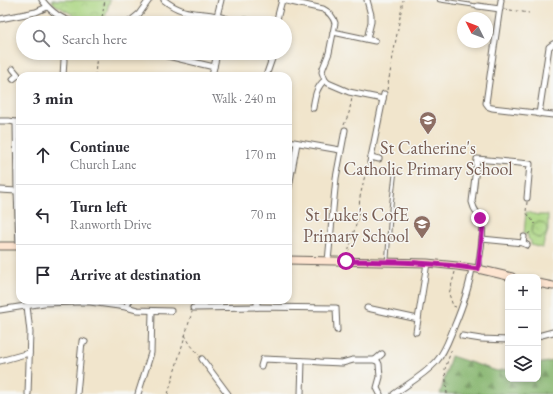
<!DOCTYPE html>
<html lang="en">
<head>
<meta charset="utf-8">
<style>
  body { margin:0; font-family:"EB Garamond",serif; background:#f7f7f7; color:#2b2b33 }
  .controls { position:absolute; right:12px; bottom:12px; display:grid; overflow:hidden; border-radius:8px; box-shadow:0 2px 6px #0003 }
  .controls button { width:36px; height:36px; display:grid; place-items:center; padding:0; border:0; border-bottom:1px solid #e1e1e2; background:#fff; color:#2b2b33; font:20px sans-serif }
  .compass { position:absolute; left:457px; top:12px; width:36px; height:36px; border-radius:50%; background:#fff; box-shadow:0 2px 6px #0003; rotate:312deg }
  .stop { position:absolute; width:12px; height:12px; margin:-9px; border:3px solid #b5179e; border-radius:50%; background:#fff }
  .stop.end { background:#b5179e; border-color:#fff; box-shadow:0 1px 4px #0008 }
  .list { margin:0; padding:0; list-style:none }
  h2 { display:flex; justify-content:space-between; align-items:center; height:52px; margin:0; padding:0 16px; font-size:17px }
  h2 small { font-size:13px; font-weight:400; color:#7c7c81 }
  .list li { display:grid; grid-template-columns:26px 1fr auto; gap:12px; align-items:center; box-sizing:border-box; height:60px; padding:0 16px; border-top:1px solid #e1e1e2 }
  .list b { display:block; font-size:15px; white-space:nowrap }
  .list p { margin:0; font-size:13px; white-space:nowrap; color:#7c7c81 }
  .list em { font-size:13px; font-style:normal; color:#7c7c81 }
  .icon { flex:none; width:22px; height:22px; fill:none; stroke:currentColor; stroke-width:2; stroke-linecap:round; stroke-linejoin:round }
  .map { position:relative; flex:none; width:553px; height:394px; overflow:hidden }
  .search { position:absolute; background:#fff; box-shadow:0 2px 6px #0003; left:16px; top:16px; width:276px; height:44px; display:flex; align-items:center; gap:10px; box-sizing:border-box; padding:0 14px; border-radius:22px; color:#7c7c81; font-size:15px }
  .panel { position:absolute; background:#fff; box-shadow:0 2px 6px #0003; left:16px; top:72px; width:276px; height:232px; border-radius:12px }
  .map>svg:first-child { display:block }
</style>
</head>
<body>
<div class="map">
<svg width="553" height="394" viewBox="0 0 553 394">
  <defs>
    <pattern id="forest-firs" width="22" height="20" patternUnits="userSpaceOnUse"><rect width="22" height="20" fill="#87b66f"/><path d="M5 1l3.5 6h-7zM16 11l3.5 6h-7z" fill="#6e935a"/></pattern>
    <pattern id="park-crowns" width="20" height="18" patternUnits="userSpaceOnUse"><rect width="20" height="18" fill="#aad581"/><path d="M2 6a3 3 0 1 1 6 0M12 15a3 3 0 1 1 6 0" fill="none" stroke="#92b66f"/></pattern>
  </defs>
  <rect width="100%" height="100%" fill="#f6f6f2"/>
  <filter id="ink" filterUnits="userSpaceOnUse"><feTurbulence type="fractalNoise" baseFrequency=".025" numOctaves="2"/><feDisplacementMap in="SourceGraphic" scale="8" xChannelSelector="R" yChannelSelector="G"/><feConvolveMatrix kernelMatrix="1 2 1 2 8 2 1 2 1" color-interpolation-filters="sRGB"/></filter>
  <filter id="wash" filterUnits="userSpaceOnUse"><feTurbulence type="fractalNoise" baseFrequency=".012" numOctaves="4" result="noise"/><feDisplacementMap in="SourceGraphic" scale="16" xChannelSelector="R" yChannelSelector="G"/><feGaussianBlur stdDeviation="0.9" result="paint"/><feColorMatrix in="noise" values="0 0 0 0 0 0 0 0 0 0 0 0 0 0 0 0 0 1.4 0 .05"/><feComposite in="paint" operator="in"/></filter>
  <g filter="url(#wash)">
    <rect width="100%" height="100%" fill="#f1e5cc"/>
    <!-- green -->
    <polygon fill="#aad581" stroke="#63784e" points="526,212 538,215 548,215 548,231 542,248 531,245 531,241 528,239 528,235 524,234"/>
    <!-- forest -->
    <polygon fill="url(#forest-firs)" stroke="#526946" points="451,356 497,371 508,369 508,379 538,379 538,364 553,361 553,394 440,394"/>
    <!-- park -->
    <g fill="url(#park-crowns)" stroke="#63784e">
      <polygon points="52,0 110,0 104,21 77,17 54,4"/>
      <circle cx="539" cy="230" r="8"/>
    </g>
  </g>
  <g filter="url(#ink)">
    <g fill="none" stroke-linecap="round" stroke-linejoin="round">
      <!-- lane casing -->
      <g stroke="#67625a" stroke-width="4.5">
        <g id="lane">
          <polyline points="439,0 478,6"/>
          <polyline points="387,262 391,207 395,172"/>
        </g>
      </g>
      <!-- street casing -->
      <g stroke="#67625a" stroke-width="7">
        <g id="street">
          <path d="M42,0C52,13 62,20 78,23"/>
          <path d="M164,0C182,15 196,12 217,16C222,17 227,19 232,20C242,21 247,18 257,23"/>
          <path d="M282,0L323,9C329,12 333,16 335,23L329,53L323,68L322,72L325,80C316,87 315,97 313,108"/>
          <polyline points="501,0 486,103 489,107 492,108 553,115"/>
          <polyline points="478,6 500,9"/>
          <polyline points="217,16 221,0"/>
          <polyline points="0,19 36,12 47,7"/>
          <polyline points="128,23 139,14 149,0"/>
          <polyline points="276,23 282,0"/>
          <polyline points="333,32 375,41"/>
          <polyline points="367,39 371,22 371,15 367,0"/>
          <polyline points="155,53 214,67"/>
          <polyline points="63,76 64,60"/>
          <polyline points="212,76 216,58"/>
          <polyline points="266,76 274,53"/>
          <polyline points="13,79 18,75 13,69"/>
          <polyline points="325,80 328,83 349,92 383,99"/>
          <polyline points="539,114 549,47 553,44"/>
          <polyline points="0,121 9,121 20,123"/>
          <polyline points="16,122 17,191 19,246"/>
          <polyline points="288,141 340,150"/>
          <polyline points="371,157 379,159"/>
          <polyline points="370,162 384,94"/>
          <polyline points="0,190 17,191"/>
          <polyline points="288,192 297,143"/>
          <polyline points="482,239 523,243 527,245"/>
          <polyline points="523,243 524,237"/>
          <polyline points="328,261 336,178 345,130"/>
          <path d="M478,269C479,260 485,229 482,222C479,214 474,212 472,202L477,159L530,164L527,198"/>
          <polyline points="27,306 30,332 28,394"/>
          <polyline points="126,307 130,300"/>
          <polyline points="257,307 257,300"/>
          <polyline points="193,308 257,307 336,308 337,330"/>
          <polyline points="367,308 418,319"/>
          <polyline points="0,310 44,303 76,302 90,302 126,307 137,310 171,311"/>
          <polyline points="416,332 427,263"/>
          <polyline points="462,336 481,339 508,340"/>
          <polyline points="538,336 553,332"/>
          <polyline points="202,359 228,394"/>
          <polyline points="375,360 382,354"/>
          <polyline points="0,361 29,353"/>
          <polyline points="261,366 263,359 310,361 320,362 342,363 353,360 375,360 378,362 379,364 380,377 377,388 380,394"/>
          <polyline points="77,394 82,341 85,342"/>
          <polyline points="138,394 151,353 152,311"/>
          <polyline points="301,394 302,361"/>
          <path d="M394,394C408,384 424,375 436,362C445,352 449,339 454,327C462,308 469,289 472,268"/>
        </g>
      </g>
      <!-- secondary casing -->
      <g stroke="#67625a" stroke-width="9">
        <g id="secondary">
          <polyline points="0,246 20,246"/>
          <polyline points="288,260 427,263 457,266 478,269 512,277"/>
          <polyline points="538,283 553,286"/>
        </g>
      </g>
      <!-- path -->
      <g stroke="#67625a" stroke-width="1" stroke-dasharray="3 3" stroke-linecap="butt">
        <polyline points="504,9 529,13"/>
        <polyline points="101,23 105,0"/>
        <polyline points="95,76 97,53"/>
        <polyline points="387,90 403,0"/>
        <polyline points="344,125 349,113 352,98"/>
        <polyline points="527,202 526,212 535,224"/>
        <polyline points="528,234 532,231"/>
        <polyline points="347,256 358,218 360,197 367,166"/>
        <polyline points="455,272 449,294 453,306 456,307"/>
        <polyline points="185,335 190,344 199,355"/>
        <polyline points="168,394 192,312"/>
        <polyline points="447,394 445,369 452,348"/>
      </g>
      <!-- lane -->
      <use href="#lane" stroke="#fff" stroke-width="2.5"/>
      <!-- street -->
      <use href="#street" stroke="#fff" stroke-width="5"/>
      <!-- secondary -->
      <use href="#secondary" stroke="#fde4d0" stroke-width="7"/>
    </g>
  </g>
  <g fill="none" stroke-linecap="round" stroke-linejoin="round" filter="url(#ink)">
    <!-- route -->
    <path stroke="#b5179e" stroke-width="5" d="M346,261C390,262 434,262 478,269L483,226L480,218"/>
  </g>
  <!-- icons -->
  <defs>
    <g id="school-pin" transform="scale(0.9)"><path d="M0 17L-7.5 6A9.5 9.5 0 1 1 7.5 6Z" fill="#8d6e63" stroke="#f6f6f2"/><path d="M0-5L7-2L0 1L-7-2ZM-4 1L0 2.5L4 1V4Q0 6-4 4Z" fill="#fff"/></g>
  </defs>
  <g fill-rule="evenodd">
    <use href="#school-pin" x="428" y="120"/>
    <use href="#school-pin" x="422" y="224"/>
  </g>
  <g text-anchor="middle" dominant-baseline="central" stroke-width="3" stroke-linejoin="round" paint-order="stroke">
    <!-- education labels -->
    <g font-size="18" fill="#785e54" stroke="#f6f6f2">
      <text x="428" y="147">St Catherine's<tspan x="428" dy="21">Catholic Primary School</tspan></text>
      <text x="409" y="214" text-anchor="end">St Luke's CofE<tspan x="409" dy="21">Primary School</tspan></text>
    </g>
  </g>
</svg>
<div class="controls">
<button>+</button>
<button>−</button>
<button><svg class="icon" aria-label="layers" viewBox="0 0 24 24"><path d="M12 4l9 5-9 5-9-5zM3 14l9 5 9-5"/></svg></button>
</div>
<svg class="compass" viewBox="-18 -18 36 36"><path d="M0-13l5 13h-10z" fill="#e53935"/><path d="M0 13l5-13h-10z" fill="#7c7c81"/></svg>
<div class="stop" style="left:346px;top:261px"></div>
<div class="stop end" style="left:480px;top:218px"></div>
<div class="search"><svg class="icon" aria-label="search" viewBox="0 0 24 24"><circle cx="10" cy="10" r="6"/><path d="M15 15l6 6"/></svg>Search here</div>
<section class="panel">
<h2>3 min<small>Walk · 240 m</small></h2>
<ul class="list">
<li><svg class="icon" aria-label="ahead" viewBox="0 0 24 24"><path d="M12 20V5M6 11l6-6 6 6"/></svg><div><b>Continue</b><p>Church Lane</p></div><em>170 m</em></li>
<li><svg class="icon" aria-label="left" viewBox="0 0 24 24"><path d="M17 20v-9H6M10 6l-5 5 5 5"/></svg><div><b>Turn left</b><p>Ranworth Drive</p></div><em>70 m</em></li>
<li><svg class="icon" aria-label="arrive" viewBox="0 0 24 24"><path d="M6 21V4h12l-3 4 3 4H6"/></svg><div><b>Arrive at destination</b></div></li>
</ul>
</section>
</div>
</body>
</html>
